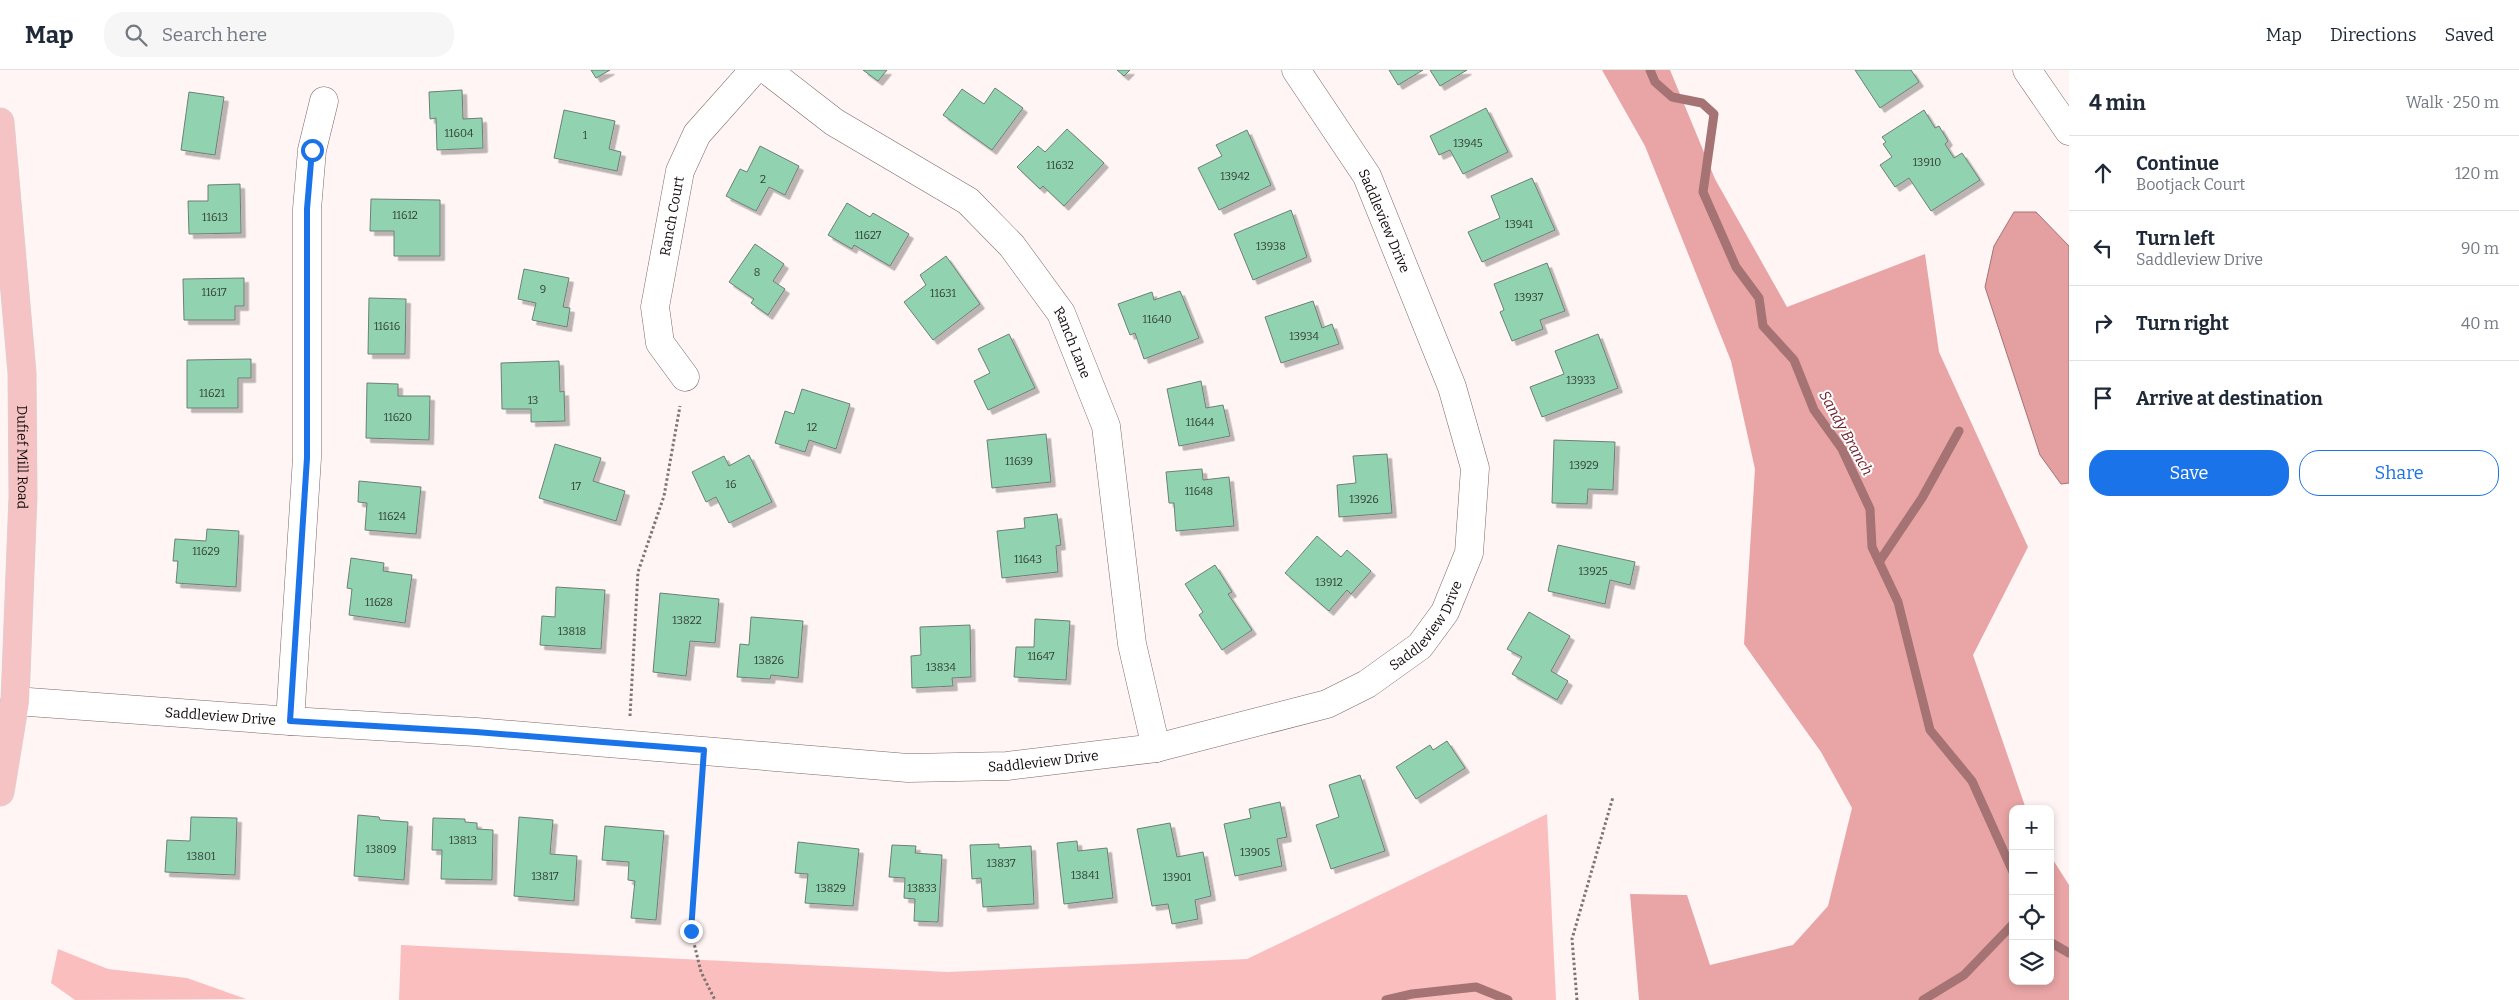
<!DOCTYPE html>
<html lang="en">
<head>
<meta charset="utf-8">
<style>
  body { margin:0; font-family:Bitter,serif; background:#f6f6f7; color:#1f2937 }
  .controls { position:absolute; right:15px; bottom:15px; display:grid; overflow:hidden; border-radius:10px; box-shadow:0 2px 8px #0003 }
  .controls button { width:45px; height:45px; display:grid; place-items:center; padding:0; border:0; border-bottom:1px solid #e0e1e3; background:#fff; color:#1f2937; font:25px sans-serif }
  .stop { position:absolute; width:15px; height:15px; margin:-11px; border:4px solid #1a73e8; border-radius:50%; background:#fff }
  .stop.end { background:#1a73e8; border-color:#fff; box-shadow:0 1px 5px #0008 }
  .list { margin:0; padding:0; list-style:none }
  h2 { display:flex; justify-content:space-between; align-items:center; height:65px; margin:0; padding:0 20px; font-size:21px }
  h2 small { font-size:16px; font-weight:400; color:#747a83 }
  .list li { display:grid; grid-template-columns:32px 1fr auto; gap:15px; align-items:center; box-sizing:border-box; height:75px; padding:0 20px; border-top:1px solid #e0e1e3 }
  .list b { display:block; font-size:19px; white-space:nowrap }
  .list p { margin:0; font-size:16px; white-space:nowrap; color:#747a83 }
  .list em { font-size:16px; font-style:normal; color:#747a83 }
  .actions { display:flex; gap:10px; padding:15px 20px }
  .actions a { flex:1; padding:11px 0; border:1px solid #1a73e8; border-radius:20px; text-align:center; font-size:18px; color:#1a73e8 }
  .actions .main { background:#1a73e8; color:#fff }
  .icon { flex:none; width:28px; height:28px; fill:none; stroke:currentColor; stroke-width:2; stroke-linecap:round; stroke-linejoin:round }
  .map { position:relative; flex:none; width:2069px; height:930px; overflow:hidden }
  header { display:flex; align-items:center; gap:30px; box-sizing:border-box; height:70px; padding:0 25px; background:#fff; border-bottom:1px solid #e0e1e3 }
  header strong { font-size:24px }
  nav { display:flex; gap:28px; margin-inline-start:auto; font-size:18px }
  .search { width:350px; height:45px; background:#f6f6f7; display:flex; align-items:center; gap:12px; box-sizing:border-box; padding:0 18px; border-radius:20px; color:#747a83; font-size:19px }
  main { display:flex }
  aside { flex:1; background:#fff }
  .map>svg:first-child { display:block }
</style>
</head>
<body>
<header>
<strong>Map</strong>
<div class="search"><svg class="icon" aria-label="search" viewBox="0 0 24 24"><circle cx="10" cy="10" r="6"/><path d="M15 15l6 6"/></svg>Search here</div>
<nav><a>Map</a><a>Directions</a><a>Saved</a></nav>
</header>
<main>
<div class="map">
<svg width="2069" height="930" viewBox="0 0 2069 930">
  <defs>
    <filter id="shadow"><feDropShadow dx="4.5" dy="4.5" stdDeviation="0" flood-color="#0004"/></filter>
  </defs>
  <rect width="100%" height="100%" fill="#fff5f4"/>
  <!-- green -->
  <g fill="#fbbebe">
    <polygon points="1547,744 1556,930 399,930 401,875 948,902 1247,889"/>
    <polygon points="58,879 108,899 187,908 246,929 75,930 51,913"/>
  </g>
  <!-- forest -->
  <polygon fill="#e9a4a5" points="1602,0 1670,0 1715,109 1787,237 1925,184 1939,282 2028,477 1973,585 2026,739 2013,739 2013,911 2050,911 2050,785 2069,815 2069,930 1639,930 1630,824 1687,825 1710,895 1793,875 1828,836 1852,738 1821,682 1744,574 1755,399 1731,291 1645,76"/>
  <!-- water -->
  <polygon fill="#e49fa0" stroke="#a57373" points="2014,142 2036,142 2069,176 2069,413 2061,414 2040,385 1985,217 1994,176"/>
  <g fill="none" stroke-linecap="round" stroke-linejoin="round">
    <!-- stream -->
    <g stroke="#a57373" stroke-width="9">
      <polyline points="1650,0 1655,12 1672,27 1702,33 1714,44 1703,122 1736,197 1759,228 1763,256 1794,290 1814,340 1842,379 1870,439 1872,477 1898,532 1930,660 1972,711 2013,802"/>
      <polyline points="1879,492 1922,428 1959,361"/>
      <polyline points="2050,872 2069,883"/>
      <polyline points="1386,930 1412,924 1476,917 1508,930"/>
      <polyline points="1923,930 1964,905 2013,854"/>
    </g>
  </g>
  <!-- building -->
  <g fill="#91d3b1" stroke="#6c7f74" filter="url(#shadow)">
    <polygon points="591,0 610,0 596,8"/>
    <polygon points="863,0 887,0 878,11"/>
    <polygon points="1117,0 1130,0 1124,6"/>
    <polygon points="1389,0 1423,0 1398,15"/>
    <polygon points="1430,0 1467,0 1440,16"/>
    <polygon points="1855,0 1911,0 1919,12 1880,38"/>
    <polygon points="995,18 1023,38 992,80 943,45 962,19 984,34"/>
    <polygon points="462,20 463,49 482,48 483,78 437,80 436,48 430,49 429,22"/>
    <polygon points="189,22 224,27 215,85 181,80"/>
    <polygon points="1486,38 1508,82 1463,104 1450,80 1439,85 1430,66"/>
    <polygon points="564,40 615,51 609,79 621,82 617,101 554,88"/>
    <polygon points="1924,40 1935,58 1939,56 1948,71 1945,74 1954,88 1962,83 1980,110 1931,141 1909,108 1895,117 1880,95 1892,87 1883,74 1886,72 1882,67"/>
    <polygon points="1067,59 1104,93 1064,136 1043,116 1040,119 1017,97 1038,76 1045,82"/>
    <polygon points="1247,60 1271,115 1219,140 1198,98 1222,86 1216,75"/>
    <polygon points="760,76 799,96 785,125 769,117 756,141 726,126 740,99 747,102"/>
    <polygon points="1532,108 1555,160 1482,192 1468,162 1500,148 1491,126"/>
    <polygon points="240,114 241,163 189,164 188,131 208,131 208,115"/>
    <polygon points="371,129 440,130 440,186 394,186 394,161 370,161"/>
    <polygon points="847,133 870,147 873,143 909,164 890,196 854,175 852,179 828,165"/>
    <polygon points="1291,140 1307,187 1253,210 1234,164"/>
    <polygon points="755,174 784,194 773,211 785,219 768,245 751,233 754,229 729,212"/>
    <polygon points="946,186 980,234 933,270 904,232 926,215 920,205"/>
    <polygon points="1547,193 1565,241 1540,250 1543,259 1512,271 1500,242 1504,240 1494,214"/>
    <polygon points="524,199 569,208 563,237 570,238 567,257 532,250 536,233 518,229"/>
    <polygon points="244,208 244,236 235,236 235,250 184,250 183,209"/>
    <polygon points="1180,221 1199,268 1144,289 1135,263 1130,265 1118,234 1152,222 1154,230"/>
    <polygon points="369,228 406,229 405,284 368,284"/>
    <polygon points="1313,231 1322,258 1332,254 1339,274 1281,293 1265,247"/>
    <polygon points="1009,264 1035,318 988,340 974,311 990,303 978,279"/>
    <polygon points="1598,264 1618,318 1542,347 1530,317 1564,304 1555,281"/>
    <polygon points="251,289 251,308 238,308 238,338 187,338 187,290"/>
    <polygon points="559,291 560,322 564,321 565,351 531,352 531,339 502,339 501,293"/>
    <polygon points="1201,311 1206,338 1223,335 1230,366 1179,376 1167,319"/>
    <polygon points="367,313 398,314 398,326 430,326 429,370 366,368"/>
    <polygon points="802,319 850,334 836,379 809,370 805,382 775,373 785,341 794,344"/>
    <polygon points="1046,364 1051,412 992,418 987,370"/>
    <polygon points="1554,370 1615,372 1613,420 1588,419 1587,434 1552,433"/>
    <polygon points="555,374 601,388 593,411 625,421 616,451 539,428"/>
    <polygon points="1387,384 1392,443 1339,447 1337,415 1356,413 1353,386"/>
    <polygon points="749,385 772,432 729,453 716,427 706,432 692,402 724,386 729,396"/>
    <polygon points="1202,399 1203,410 1229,407 1234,456 1176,461 1174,433 1169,433 1166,402"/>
    <polygon points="359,411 421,417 416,464 365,460 367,433 358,432"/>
    <polygon points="1057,444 1061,475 1056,476 1058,502 1002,508 997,461 1025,458 1024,448"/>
    <polygon points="207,459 239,461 236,517 176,513 178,491 173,491 175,469 206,471"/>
    <polygon points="1317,466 1341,487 1347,480 1371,501 1351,524 1347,520 1329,541 1285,503"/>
    <polygon points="1558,475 1635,492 1630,515 1610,510 1605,534 1548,521"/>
    <polygon points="351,488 384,493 383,501 412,505 405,553 349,545 352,519 347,518"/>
    <polygon points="1215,495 1232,522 1228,524 1252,560 1222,580 1199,545 1203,542 1185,514"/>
    <polygon points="556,517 605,520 601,579 540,575 542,546 555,547"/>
    <polygon points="660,523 719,529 715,573 690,571 686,606 653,602"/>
    <polygon points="1529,542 1570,566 1551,601 1568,611 1557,630 1512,604 1522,587 1507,579"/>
    <polygon points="751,547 803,551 798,608 771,605 770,609 737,607 740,574 749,575"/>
    <polygon points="1035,549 1070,551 1066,610 1014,607 1016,577 1034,577"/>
    <polygon points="970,555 971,607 952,608 953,616 912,618 911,586 921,585 920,557"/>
    <polygon points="1447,671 1465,698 1416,729 1396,697 1430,675 1433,680"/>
    <polygon points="1360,705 1385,781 1331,799 1316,755 1339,747 1329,715"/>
    <polygon points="1280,732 1287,767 1277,769 1282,796 1235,806 1224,754 1251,748 1249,739"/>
    <polygon points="358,745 379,747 380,750 408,752 404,810 354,806"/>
    <polygon points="191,747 237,748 235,805 165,802 167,770 190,771"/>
    <polygon points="519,747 553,750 550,784 577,786 574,831 514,826"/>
    <polygon points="433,748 465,749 465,752 477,753 477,759 493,760 492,810 441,809 442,780 432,780"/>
    <polygon points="1170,753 1177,787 1203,782 1211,826 1195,830 1198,849 1172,854 1168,834 1152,836 1137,759"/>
    <polygon points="605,756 664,761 656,850 631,848 635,811 628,810 629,792 602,790"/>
    <polygon points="1077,771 1078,781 1107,778 1113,828 1064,834 1057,773"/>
    <polygon points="798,772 859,779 853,836 805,833 808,804 795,803"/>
    <polygon points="999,774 999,778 1031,776 1034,834 983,837 981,808 972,809 970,775"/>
    <polygon points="892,775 916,776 915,783 942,785 938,852 914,851 915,829 904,828 905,808 889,807"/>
  </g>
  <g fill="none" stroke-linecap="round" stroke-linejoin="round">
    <!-- minor casing -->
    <g stroke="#7d6868" stroke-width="29">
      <g id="minor">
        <path id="s1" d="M767,0L834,52L968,131L1012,176L1061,243L1106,356L1132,574L1156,678"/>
        <polyline points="2027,0 2069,61"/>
        <path id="s2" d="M685,307L660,273L655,237L680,101L697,64L754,0"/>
        <path id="s3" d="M15,631L290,651L476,662L908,698L1007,696L1156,678L1327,634L1367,614L1420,576L1445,542L1469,483L1475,398L1452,317L1367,106L1296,0"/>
        <polyline points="290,651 307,388 307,139 312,80 324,31"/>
      </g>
    </g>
    <!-- major casing -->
    <g stroke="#d4d3d3" stroke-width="29">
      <g id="major">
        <path id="s4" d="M0,52L22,303L23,426L15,631L0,722"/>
      </g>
    </g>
    <!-- path -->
    <g stroke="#7d7574" stroke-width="3" stroke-dasharray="2.5 2.5" stroke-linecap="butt">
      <polyline points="630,646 638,502 664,426 680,336"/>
      <polyline points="702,711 691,861 701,902 715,930"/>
      <polyline points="1577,930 1572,869 1613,727"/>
    </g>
    <!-- minor -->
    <use href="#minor" stroke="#fff" stroke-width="28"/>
    <!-- major -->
    <use href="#major" stroke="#f5c3c4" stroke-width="28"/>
  </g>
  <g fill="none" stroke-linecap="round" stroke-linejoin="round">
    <!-- route -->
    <polyline stroke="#1a73e8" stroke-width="6" points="312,80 307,139 307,388 290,651 476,662 704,680 691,861"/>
  </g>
  <g text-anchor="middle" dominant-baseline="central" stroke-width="4" stroke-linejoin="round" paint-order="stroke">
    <!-- number labels -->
    <g font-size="11" fill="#323d34">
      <text x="459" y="63">11604</text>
      <text x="585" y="65">1</text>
      <text x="1468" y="73">13945</text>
      <text x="1927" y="92">13910</text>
      <text x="1060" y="95">11632</text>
      <text x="1235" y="106">13942</text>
      <text x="763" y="109">2</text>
      <text x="405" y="145">11612</text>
      <text x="215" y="147">11613</text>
      <text x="1519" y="154">13941</text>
      <text x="868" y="165">11627</text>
      <text x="1271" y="176">13938</text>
      <text x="757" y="202">8</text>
      <text x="543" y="219">9</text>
      <text x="214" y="222">11617</text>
      <text x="943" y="223">11631</text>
      <text x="1529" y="227">13937</text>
      <text x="1157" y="249">11640</text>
      <text x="387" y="256">11616</text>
      <text x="1304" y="266">13934</text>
      <text x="1581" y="310">13933</text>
      <text x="212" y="323">11621</text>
      <text x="533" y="330">13</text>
      <text x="398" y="347">11620</text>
      <text x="1200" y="352">11644</text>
      <text x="812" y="357">12</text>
      <text x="1019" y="391">11639</text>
      <text x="1584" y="395">13929</text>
      <text x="731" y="414">16</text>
      <text x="576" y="416">17</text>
      <text x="1199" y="421">11648</text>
      <text x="1364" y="429">13926</text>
      <text x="392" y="446">11624</text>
      <text x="206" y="481">11629</text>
      <text x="1028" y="489">11643</text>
      <text x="1593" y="501">13925</text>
      <text x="1329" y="512">13912</text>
      <text x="379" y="532">11628</text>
      <text x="687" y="550">13822</text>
      <text x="572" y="561">13818</text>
      <text x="1041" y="586">11647</text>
      <text x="769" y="590">13826</text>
      <text x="941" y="597">13834</text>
      <text x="463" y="770">13813</text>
      <text x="381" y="779">13809</text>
      <text x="1255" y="782">13905</text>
      <text x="201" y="786">13801</text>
      <text x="1001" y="793">13837</text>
      <text x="1085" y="805">13841</text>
      <text x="545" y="806">13817</text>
      <text x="1177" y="807">13901</text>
      <text x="831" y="818">13829</text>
      <text x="922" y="818">13833</text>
    </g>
    <!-- street labels -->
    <g font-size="14" fill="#120b0b" stroke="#fff">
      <text stroke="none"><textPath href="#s2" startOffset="171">Ranch Court</textPath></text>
      <text transform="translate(1384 151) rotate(67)">Saddleview Drive</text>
      <text stroke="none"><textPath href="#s1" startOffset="418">Ranch Lane</textPath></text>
      <text stroke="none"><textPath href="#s4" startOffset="336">Dufief Mill Road</textPath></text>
      <text stroke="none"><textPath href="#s3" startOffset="1451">Saddleview Drive</textPath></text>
      <text stroke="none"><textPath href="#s3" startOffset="206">Saddleview Drive</textPath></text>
      <text stroke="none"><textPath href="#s3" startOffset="1031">Saddleview Drive</textPath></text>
    </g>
    <!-- water labels -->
    <g font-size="15" font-style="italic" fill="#6e1e27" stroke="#fff">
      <text transform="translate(1846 363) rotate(61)">Sandy Branch</text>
    </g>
  </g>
</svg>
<div class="controls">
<button>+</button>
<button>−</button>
<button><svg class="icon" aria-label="locate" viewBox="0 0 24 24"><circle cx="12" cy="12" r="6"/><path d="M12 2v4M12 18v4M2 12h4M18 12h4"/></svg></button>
<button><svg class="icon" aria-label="layers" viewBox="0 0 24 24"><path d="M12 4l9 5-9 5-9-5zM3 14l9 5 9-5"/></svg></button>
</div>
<div class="stop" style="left:312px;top:80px"></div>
<div class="stop end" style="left:691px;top:861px"></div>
</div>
<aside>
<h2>4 min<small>Walk · 250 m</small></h2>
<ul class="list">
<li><svg class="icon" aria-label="ahead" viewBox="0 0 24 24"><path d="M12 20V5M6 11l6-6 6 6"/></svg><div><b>Continue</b><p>Bootjack Court</p></div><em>120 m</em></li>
<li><svg class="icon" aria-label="left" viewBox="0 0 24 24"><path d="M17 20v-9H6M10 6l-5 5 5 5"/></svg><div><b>Turn left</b><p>Saddleview Drive</p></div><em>90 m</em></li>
<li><svg class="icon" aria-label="right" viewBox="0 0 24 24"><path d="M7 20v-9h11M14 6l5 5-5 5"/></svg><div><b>Turn right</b></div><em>40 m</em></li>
<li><svg class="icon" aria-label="arrive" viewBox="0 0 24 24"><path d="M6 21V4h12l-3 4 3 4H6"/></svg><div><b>Arrive at destination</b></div></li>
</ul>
<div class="actions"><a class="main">Save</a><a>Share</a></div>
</aside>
</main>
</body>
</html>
